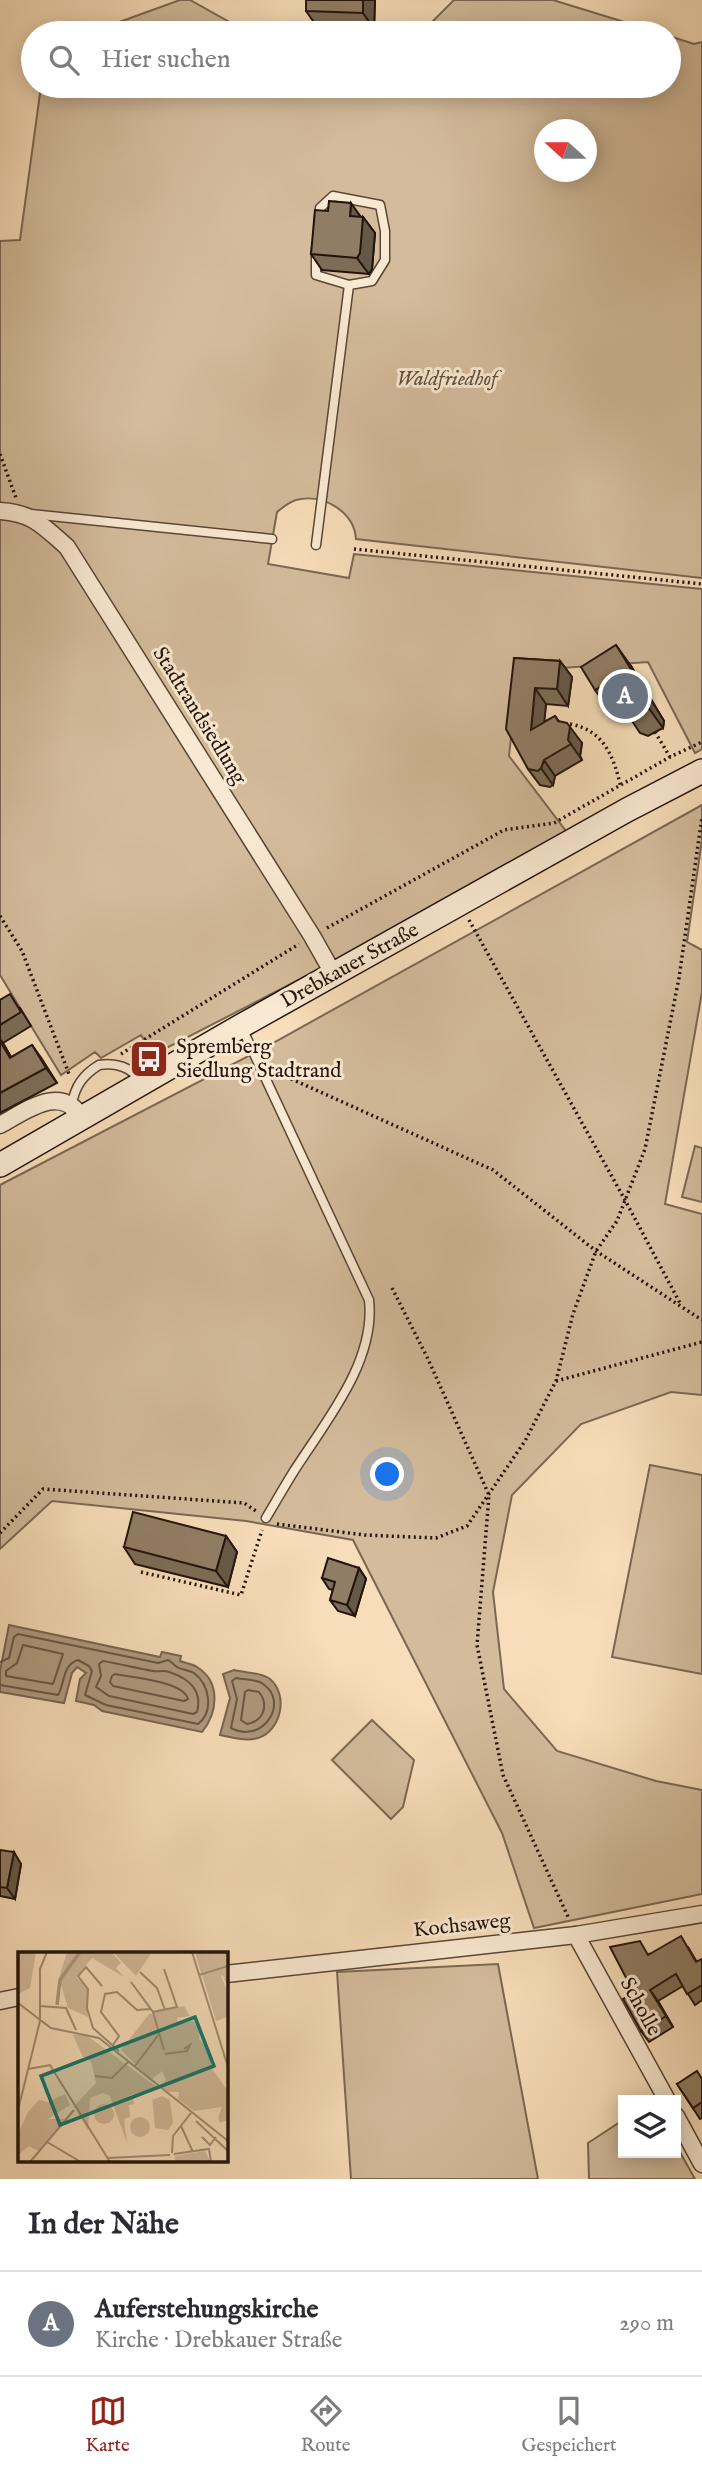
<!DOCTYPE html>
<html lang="de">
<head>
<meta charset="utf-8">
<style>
  body { margin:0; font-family:"IM FELL English",serif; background:#f2f2f3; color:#2b2b33 }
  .controls { position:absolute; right:21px; bottom:21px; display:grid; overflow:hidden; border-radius:0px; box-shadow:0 4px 18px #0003 }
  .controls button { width:63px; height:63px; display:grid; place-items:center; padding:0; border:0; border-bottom:2px solid #e1e1e2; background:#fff; color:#2b2b33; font:35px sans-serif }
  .compass { position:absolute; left:534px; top:119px; width:63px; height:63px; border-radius:50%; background:#fff; box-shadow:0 4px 18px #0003; rotate:291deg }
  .you { position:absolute; left:388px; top:1475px; width:24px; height:24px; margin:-18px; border:5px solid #fff; border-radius:50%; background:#1a73e8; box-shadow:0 0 0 10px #1a73e833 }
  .badge { display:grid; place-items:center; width:46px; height:46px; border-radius:50%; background:#8f2418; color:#fff; font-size:23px; font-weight:700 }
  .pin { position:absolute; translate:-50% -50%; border:4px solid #fff; box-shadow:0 2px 7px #0006 }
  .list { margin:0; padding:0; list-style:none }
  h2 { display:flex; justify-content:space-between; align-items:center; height:91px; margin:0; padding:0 28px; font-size:30px }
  h2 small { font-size:23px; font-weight:400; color:#7c7c81 }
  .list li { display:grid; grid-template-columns:46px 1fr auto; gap:21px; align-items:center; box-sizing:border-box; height:105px; padding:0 28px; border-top:2px solid #e1e1e2 }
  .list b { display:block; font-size:26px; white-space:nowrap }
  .list p { margin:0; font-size:23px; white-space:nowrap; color:#7c7c81 }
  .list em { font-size:23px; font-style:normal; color:#7c7c81 }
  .icon { flex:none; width:38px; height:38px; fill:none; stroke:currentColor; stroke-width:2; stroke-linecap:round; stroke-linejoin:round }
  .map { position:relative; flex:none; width:702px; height:2179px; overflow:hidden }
  .search { position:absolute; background:#fff; box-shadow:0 4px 18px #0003; left:21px; right:21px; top:21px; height:77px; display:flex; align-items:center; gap:18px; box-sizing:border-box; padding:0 24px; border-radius:38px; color:#7c7c81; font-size:26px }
  .sheet { height:196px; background:#fff }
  nav { display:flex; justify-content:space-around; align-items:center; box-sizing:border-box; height:98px; border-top:2px solid #e1e1e2; background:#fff; font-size:19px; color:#7c7c81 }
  nav a { display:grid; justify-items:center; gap:4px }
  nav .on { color:#8f2418 }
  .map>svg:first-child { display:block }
</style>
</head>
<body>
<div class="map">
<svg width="702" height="2179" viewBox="0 0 702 2179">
  <rect width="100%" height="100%" fill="#f7ddb9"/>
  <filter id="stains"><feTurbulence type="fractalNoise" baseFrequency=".00286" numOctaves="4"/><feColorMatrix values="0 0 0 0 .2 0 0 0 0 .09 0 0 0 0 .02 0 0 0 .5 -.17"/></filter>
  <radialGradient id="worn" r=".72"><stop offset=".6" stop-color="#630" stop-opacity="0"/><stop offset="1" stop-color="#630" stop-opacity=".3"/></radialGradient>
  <!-- green -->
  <g fill="#d3bb9b" stroke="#7b6853" stroke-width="2" fill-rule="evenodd">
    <polygon points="180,0 190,0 249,33 89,33"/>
    <polygon points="454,0 553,0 660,33 421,33"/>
    <path d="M669,36L694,44L702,42V578L356,539C354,511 322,493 296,500C289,502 282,508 277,512L268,564L349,578L354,554L702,589V749L695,753L648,662L518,671L509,756L572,839L153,1055L141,1035L101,1058L95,1052L61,1075L0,975V241L20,240L41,86H669ZM544,130H586V172H544Z"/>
    <polygon points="702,805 702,840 687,942 702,950 702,992 665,1204 702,1214 702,1395 671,1392 581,1424 512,1495 493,1592 504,1689 557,1751 656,1781 702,1790 702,1894 534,1928 502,1833 353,1540 246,1521 52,1501 0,1549 0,1185 264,1048"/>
    <polygon points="695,1146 702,1148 702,1202 682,1197"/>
    <polygon points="650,1465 702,1475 702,1674 612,1657"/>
    <polygon points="372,1720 414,1760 403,1807 391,1819 332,1760"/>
    <polygon points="498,1964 538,2179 351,2179 337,1972"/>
    <polygon points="623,2120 623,2153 676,2153 676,2145 695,2179 589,2179 588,2143"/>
  </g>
  <!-- water -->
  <g fill="#af997e" stroke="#776450" stroke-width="2">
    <path d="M9,1625L160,1657L162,1652L181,1656L180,1661C185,1663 192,1664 197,1667C221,1682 218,1712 202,1732L102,1711L94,1705L76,1701L80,1679L86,1673L77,1667L72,1673L64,1703L0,1692V1671Z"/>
    <path d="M234,1670C245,1673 261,1672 270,1679C289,1695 281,1731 258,1738C246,1742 232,1737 220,1735L230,1698L223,1674Z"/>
  </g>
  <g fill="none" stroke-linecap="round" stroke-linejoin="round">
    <!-- shore -->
    <g stroke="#695644" stroke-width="2">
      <polygon points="23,1645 63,1654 53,1684 6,1676 6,1671 17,1663"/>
      <path d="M103,1661C120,1664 136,1668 153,1671C158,1672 165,1670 169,1672C188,1678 203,1690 197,1712L193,1714L109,1696L96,1687L101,1676L99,1664Z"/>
      <path d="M0,1662L9,1658L14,1637L18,1634L158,1663L168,1660C172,1662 174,1665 177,1667C182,1670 189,1670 194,1673C210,1685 214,1712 198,1724L106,1705L85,1695L92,1671L89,1666L78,1660C62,1665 65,1683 58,1695L0,1685"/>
      <path d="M115,1674C133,1678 183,1681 188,1699L184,1701L113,1686L110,1682L112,1676Z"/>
      <path d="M236,1678C244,1680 257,1679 263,1684C290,1702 263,1745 231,1728L237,1699L232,1681Z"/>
      <path d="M248,1690L259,1692C269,1705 264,1721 247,1724L241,1720L245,1692Z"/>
    </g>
    <!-- lane casing -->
    <g stroke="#584636" stroke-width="11">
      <g id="lane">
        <polyline points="316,249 316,275 349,285"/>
        <polyline points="31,514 272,539"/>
        <polyline points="316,545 349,285 372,281 385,260 385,231 380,205 333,196 320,208 319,219"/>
        <path d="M242,1028L369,1300C376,1362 325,1422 294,1471C284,1487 275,1503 266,1518"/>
        <path d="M72,1104C75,1086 83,1075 99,1065C115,1062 132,1067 141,1082"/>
      </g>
    </g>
    <!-- street casing -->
    <g stroke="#584636" stroke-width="19">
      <g id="street">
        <path d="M0,511C33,513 43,526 67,547L312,936L334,975"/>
        <path d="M0,1125C26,1111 61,1083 82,1118"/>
        <polyline points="576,1935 667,2100"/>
        <polyline points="226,1974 576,1935 702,1914"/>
        <polyline points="0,2001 19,1997"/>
        <polyline points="676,2116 702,2164"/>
      </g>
    </g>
    <!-- secondary casing -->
    <g stroke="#23140b" stroke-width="26">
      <polyline id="secondary" points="0,1165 241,1026 627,810 702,771"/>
    </g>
    <!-- path -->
    <g stroke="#23140b" stroke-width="3.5" stroke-dasharray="2 3.5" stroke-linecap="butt">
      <polyline points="0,454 16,498"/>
      <polyline points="354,549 702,584"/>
      <path d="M570,724C604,730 614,757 621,788"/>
      <polyline points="655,732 670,757"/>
      <polyline points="0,916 22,951 69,1074"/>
      <polyline points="469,920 625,1200 681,1305"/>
      <polyline points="327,928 504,830 554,823 670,757 702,742"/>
      <polyline points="121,1054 299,944"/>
      <polyline points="276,1072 493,1170 596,1251 702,1320"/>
      <polyline points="392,1288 428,1359 489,1495 477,1645 503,1775 569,1919"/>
      <polyline points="556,1381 702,1342"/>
      <polyline points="277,1524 365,1535 436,1538 467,1526 525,1441 556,1381 573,1314 596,1251 617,1221 645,1149 679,978 702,817"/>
      <polyline points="0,1533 43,1489 244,1503 256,1511"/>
      <polyline points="141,1572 241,1595 262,1530"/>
    </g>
    <!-- lane -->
    <use href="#lane" stroke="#fae9d2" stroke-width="8"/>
    <!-- street -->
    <use href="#street" stroke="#fae9d2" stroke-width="16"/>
    <!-- secondary -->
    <use href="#secondary" stroke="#fae9d2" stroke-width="23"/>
  </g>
  <!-- wall -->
  <g fill="#7d6c57" stroke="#23140b" stroke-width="2">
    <polygon points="306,0 375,0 374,29 318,28 306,11"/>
    <polygon points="361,217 363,217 375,233 372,269 369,274 322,270 311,254"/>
    <polygon points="514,658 560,661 572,677 568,706 546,704 544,722 555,716 559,722 582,743 580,756 582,760 555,776 553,785 550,787 540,785 528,769"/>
    <polygon points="631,666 664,721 663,728 648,736 640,733 621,704 610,711 595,690"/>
    <polygon points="0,1000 20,1008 31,1026 3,1043 11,1057 32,1045 57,1083 0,1113"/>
    <polygon points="226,1536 237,1552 228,1587 135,1564 124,1547"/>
    <polygon points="359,1568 366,1579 355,1616 338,1611 330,1600 333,1590 329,1589 322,1578"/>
    <polygon points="0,1850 21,1864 15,1899 0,1896"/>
    <polygon points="688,1947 697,1962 702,1959 702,2000 695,2005 683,1986 658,2001 673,2027 649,2042 641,2031 634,1993 649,1954"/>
    <polygon points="702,2078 702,2118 700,2119 677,2084"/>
  </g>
  <!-- shaded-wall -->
  <g fill="#665847" stroke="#23140b" stroke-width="2">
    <polygon points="363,0 375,0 374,29 363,13"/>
    <polygon points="351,203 363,220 350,216"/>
    <polygon points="363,217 375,233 372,269 369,274 357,258"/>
    <polygon points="616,645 631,666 664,721 663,728 648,707"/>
    <polygon points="560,661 572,677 568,706 557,689"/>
    <polygon points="535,688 546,704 542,746 531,730"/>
    <polygon points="555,716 567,732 570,727 582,743 580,756 582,760 568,740"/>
    <polygon points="544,760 555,776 553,785 541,768"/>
    <polygon points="0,1039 3,1043 20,1073 10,1058 0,1041"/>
    <polygon points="32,1045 42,1059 57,1083 46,1068"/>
    <polygon points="226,1536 237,1552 228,1587 216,1571"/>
    <polygon points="359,1568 366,1579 355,1616 347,1605"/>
    <polygon points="14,1852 21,1864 15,1899 7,1888"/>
    <polygon points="650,1990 658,2001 673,2027 666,2016"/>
  </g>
  <!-- building -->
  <g fill="#917d65" stroke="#23140b" stroke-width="2">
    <polygon points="306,0 363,0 363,13 306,11"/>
    <polygon points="329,201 351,203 350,216 363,217 360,253 357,258 311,254 315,210 328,211"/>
    <polygon points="616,645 650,700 648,707 633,715 625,712 607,683 595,690 581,667"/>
    <polygon points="514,658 560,661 557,689 535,688 531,730 555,716 558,721 567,723 570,727 568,740 571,744 544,760 541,768 538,771 528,769 506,729"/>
    <polygon points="10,994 21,1012 0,1025 0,1000"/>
    <polygon points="0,1041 10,1058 32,1045 46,1068 0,1093"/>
    <polygon points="133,1512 226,1536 216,1571 124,1547"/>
    <polygon points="328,1558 359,1568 347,1605 330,1600 335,1582 322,1578"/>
    <polygon points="0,1850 14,1852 7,1888 0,1887"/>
    <polygon points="681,1936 696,1962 702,1959 702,1985 687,1994 676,1974 650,1990 666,2016 641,2031 623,1999 634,1993 610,1947 640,1941 648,1955"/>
    <polygon points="697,2071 702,2079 702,2102 693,2108 677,2084"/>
  </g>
  <!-- icons -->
  <defs>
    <g id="bus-square" transform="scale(2.0125)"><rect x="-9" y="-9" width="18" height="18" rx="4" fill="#8f2418" stroke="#fae9d2"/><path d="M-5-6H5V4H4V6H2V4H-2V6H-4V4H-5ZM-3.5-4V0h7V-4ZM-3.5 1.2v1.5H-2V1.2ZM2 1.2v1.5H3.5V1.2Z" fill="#fff"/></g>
  </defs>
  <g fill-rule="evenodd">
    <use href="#bus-square" x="149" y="1059"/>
  </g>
  <g text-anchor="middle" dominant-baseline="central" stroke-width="6" stroke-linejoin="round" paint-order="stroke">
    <!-- park labels -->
    <g font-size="21" font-style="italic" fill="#614e3d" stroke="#fae9d2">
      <text x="447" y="379">Waldfriedhof</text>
    </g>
    <!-- street labels -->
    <g font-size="21" fill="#23140b" stroke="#fae9d2">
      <text transform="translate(199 716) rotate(58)">Stadtrandsiedlung</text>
      <text transform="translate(350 966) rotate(-29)">Drebkauer Straße</text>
      <text transform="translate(462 1926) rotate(-6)">Kochsaweg</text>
      <text transform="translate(640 2007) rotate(61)">Scholle</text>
    </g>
    <!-- poi labels -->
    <g font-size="21" fill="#23140b" stroke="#fae9d2" text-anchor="start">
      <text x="176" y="1047">Spremberg<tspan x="176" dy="24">Siedlung Stadtrand</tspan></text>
    </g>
  </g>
  <!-- overview -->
  <g transform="translate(18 1952)">
    <rect width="210" height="210" fill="#f7ddb9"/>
    <path d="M0,0H18L12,36L0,42ZM49,0H93L103,11L98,16L106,25L74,6L58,25L69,35L70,65L50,56L41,26ZM95,0H134L118,24ZM177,0H210V14L183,21ZM210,15V37L205,24L203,23L210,41V65L198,69L184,23ZM166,54L172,64L159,66L160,72L175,69L182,78L181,87L192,98L193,115L209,138L210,168L202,171L200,166L204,155L176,159L160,147L161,140H150L143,134L148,128L144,119L133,128L103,98L131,62ZM67,82L140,136L110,144L115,145L116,152L111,153L112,165L106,167L109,191L92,144L85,141L72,146L70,178L56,154L78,131L73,109L65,105L55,83ZM47,142L52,153L30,167H47L20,199L11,194L0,203V182L10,160L21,148L30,150ZM134,144L135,148L144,144L152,148L155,171L150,178L137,176ZM76 162a10 10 0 1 1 20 0a10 10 0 1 1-20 0ZM112 175a10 10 0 1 1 20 0a10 10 0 1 1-20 0ZM187,199L192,210H157V204Z" fill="#d3bb9b"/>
    <path fill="none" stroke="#af997e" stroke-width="3.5" d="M39,53L42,28L62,0"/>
    <path fill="none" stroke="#a28d73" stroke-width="2" d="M174,0L210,115M122,20L139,36L147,58M181,23L210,14M113,30L135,60L146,98M84,34L68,15L60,24L70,37L69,56L75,76L101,99M0,51L33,76L81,86L210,189M22,54L48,56L58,78M135,60L159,55L146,17M95,93L101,84L83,60L87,42L99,40L119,58L133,57M147,102L169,99L172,93L166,97M117,114L141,82M10,117L32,113L92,210M77,124L94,126L111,109M0,158L22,69V17L29,0M178,169L210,199M163,174L175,200M184,185L192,193L198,185M29,190L63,210M154,201L155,184L173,161M156,202L191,197L193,210M89,206L152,203M12,210L56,158"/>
    <path fill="#0f766e" fill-opacity="0.15" stroke="#0f766e" stroke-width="3.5" d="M177,65L196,114L42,173L23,124Z"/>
    <rect width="210" height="210" fill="none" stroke="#23140b" stroke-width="3.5"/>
  </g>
  <rect width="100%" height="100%" filter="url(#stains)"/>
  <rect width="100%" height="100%" fill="url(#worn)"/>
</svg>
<div class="controls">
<button><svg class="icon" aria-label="layers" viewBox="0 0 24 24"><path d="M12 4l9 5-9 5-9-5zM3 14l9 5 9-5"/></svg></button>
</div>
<svg class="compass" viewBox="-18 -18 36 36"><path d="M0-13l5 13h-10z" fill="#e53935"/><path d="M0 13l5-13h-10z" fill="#7c7c81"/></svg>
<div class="you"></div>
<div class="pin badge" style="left:625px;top:696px;background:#6b7280">A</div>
<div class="search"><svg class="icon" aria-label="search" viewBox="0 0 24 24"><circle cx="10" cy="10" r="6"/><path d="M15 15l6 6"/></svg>Hier suchen</div>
</div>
<section class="sheet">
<h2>In der Nähe<small></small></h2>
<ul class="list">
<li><span class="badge" style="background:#6b7280">A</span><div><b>Auferstehungskirche</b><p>Kirche · Drebkauer Straße</p></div><em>290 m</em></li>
</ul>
</section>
<nav>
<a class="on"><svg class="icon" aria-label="map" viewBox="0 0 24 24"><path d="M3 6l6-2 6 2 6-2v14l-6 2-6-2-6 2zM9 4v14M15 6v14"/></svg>Karte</a>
<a><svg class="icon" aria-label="directions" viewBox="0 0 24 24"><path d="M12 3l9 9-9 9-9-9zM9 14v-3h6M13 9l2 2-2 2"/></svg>Route</a>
<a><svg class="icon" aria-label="saved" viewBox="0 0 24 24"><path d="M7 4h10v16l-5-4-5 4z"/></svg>Gespeichert</a>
</nav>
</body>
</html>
